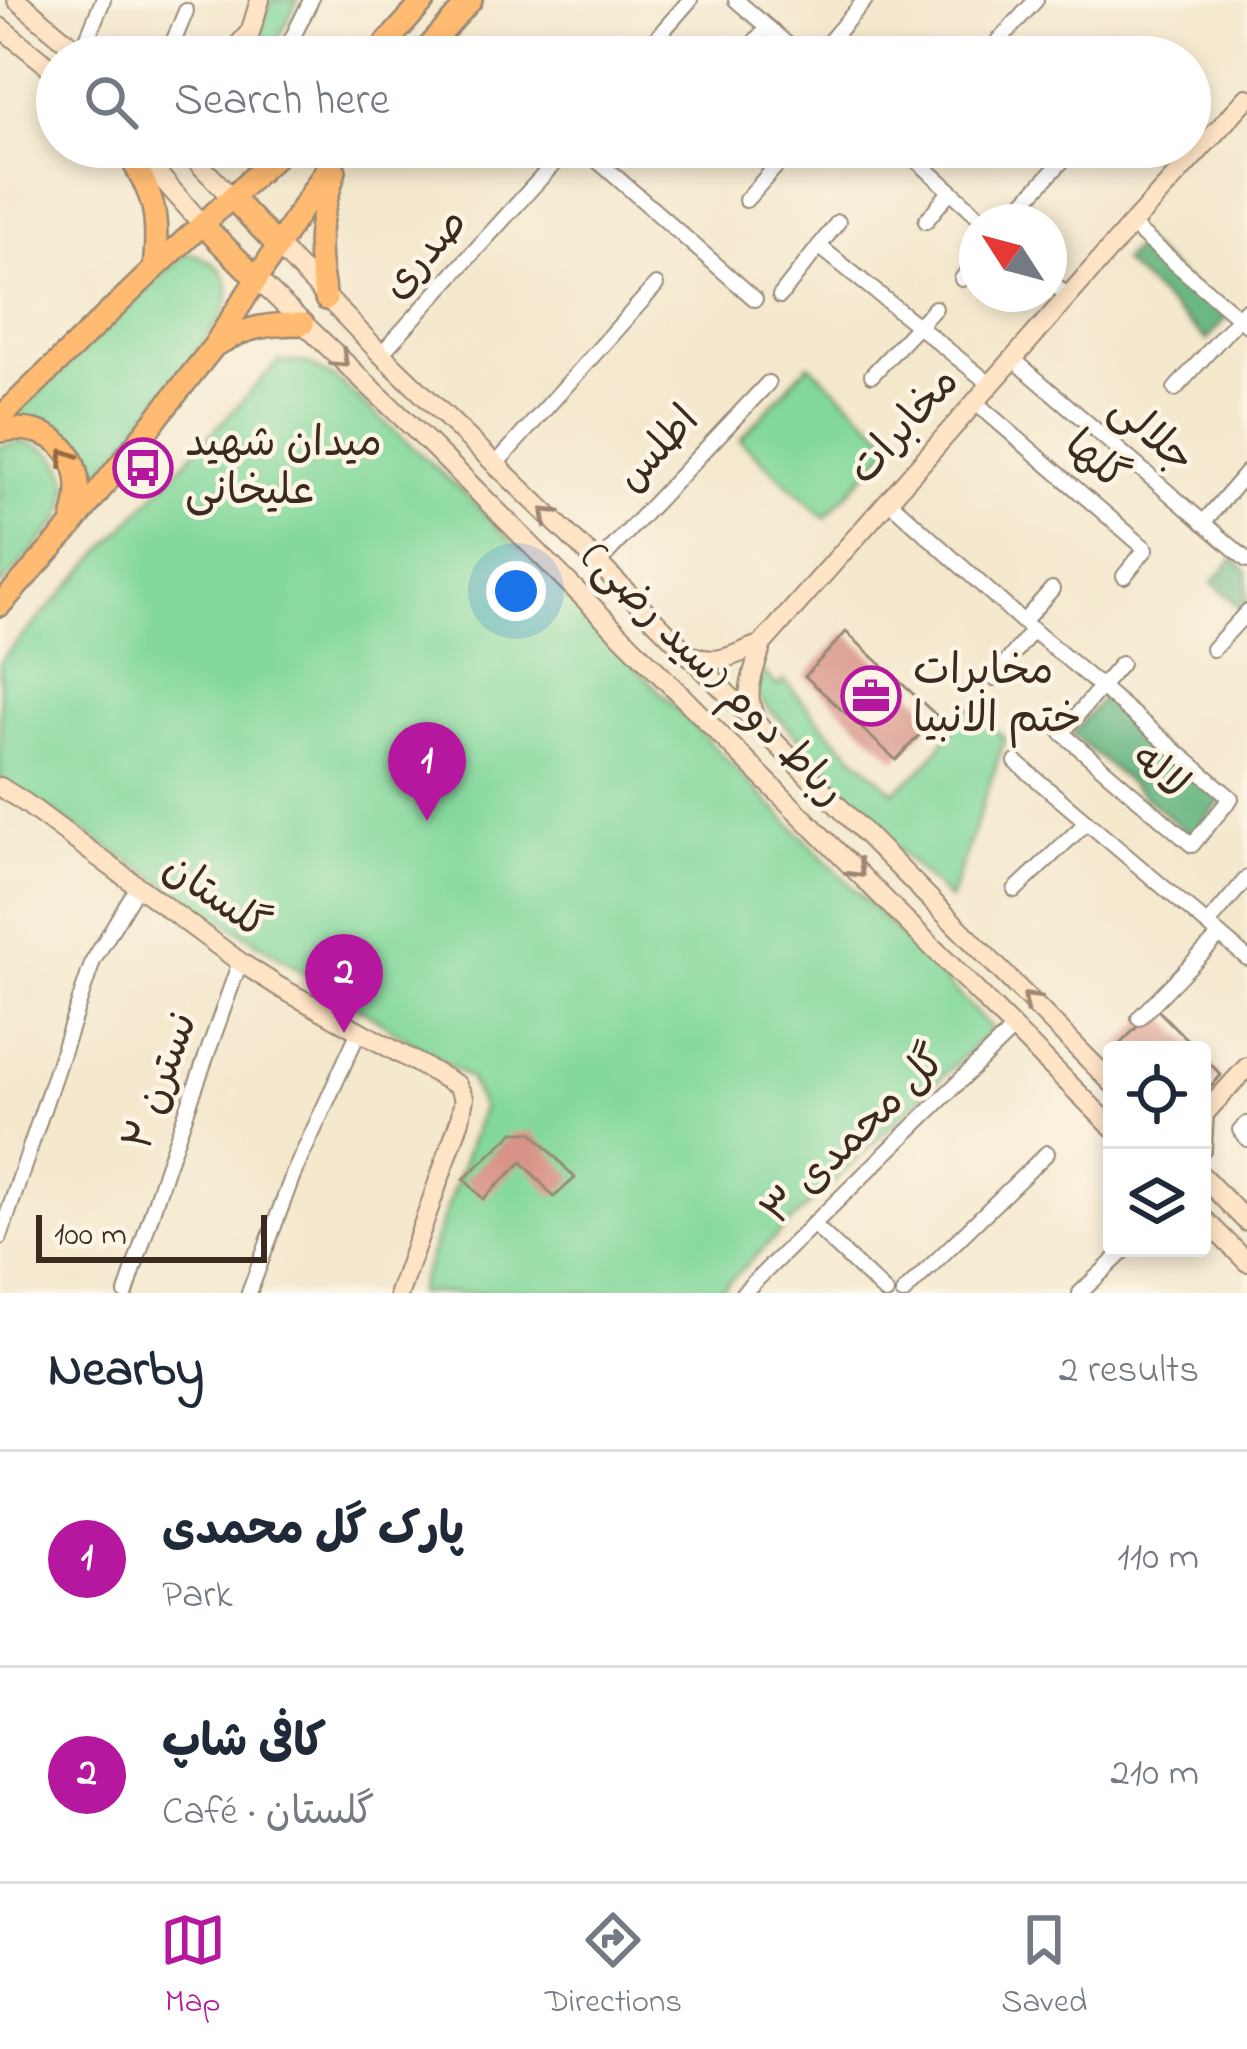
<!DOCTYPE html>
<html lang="en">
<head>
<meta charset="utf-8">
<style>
  body { margin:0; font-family:"Indie Flower","Playpen Sans Arabic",sans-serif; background:#f6f6f7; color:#1f2937 }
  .controls { position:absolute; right:36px; bottom:36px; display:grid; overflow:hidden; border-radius:12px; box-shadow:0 6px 18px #0003 }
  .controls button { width:108px; height:108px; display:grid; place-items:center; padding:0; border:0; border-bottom:3px solid #e0e1e3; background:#fff; color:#1f2937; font:60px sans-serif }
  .compass { position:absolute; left:959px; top:204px; width:108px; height:108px; border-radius:50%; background:#fff; box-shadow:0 6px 18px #0003; rotate:306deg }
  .scale { position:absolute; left:36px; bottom:30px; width:231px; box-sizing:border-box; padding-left:12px; border:6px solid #3b2a1e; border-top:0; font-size:33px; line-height:42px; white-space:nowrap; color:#3b2a1e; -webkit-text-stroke:9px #fcf5e5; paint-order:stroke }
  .you { position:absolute; left:516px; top:591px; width:42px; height:42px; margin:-30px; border:9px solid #fff; border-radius:50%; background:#1a73e8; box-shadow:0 0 0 18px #1a73e833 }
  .badge { display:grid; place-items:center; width:78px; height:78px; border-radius:50%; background:#b5179e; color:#fff; font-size:39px; font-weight:700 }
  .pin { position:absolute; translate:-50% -99px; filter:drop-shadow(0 3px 6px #0008) }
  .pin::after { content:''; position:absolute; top:63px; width:42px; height:36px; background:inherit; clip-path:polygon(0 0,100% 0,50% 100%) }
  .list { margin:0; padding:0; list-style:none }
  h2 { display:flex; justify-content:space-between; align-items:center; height:156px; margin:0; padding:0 48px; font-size:51px }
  h2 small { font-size:39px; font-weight:400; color:#747a83 }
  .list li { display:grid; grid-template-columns:78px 1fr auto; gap:36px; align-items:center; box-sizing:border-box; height:216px; padding:0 48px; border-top:3px solid #e0e1e3 }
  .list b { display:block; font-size:45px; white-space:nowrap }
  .list p { margin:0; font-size:39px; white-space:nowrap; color:#747a83 }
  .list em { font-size:39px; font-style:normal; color:#747a83 }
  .icon { flex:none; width:66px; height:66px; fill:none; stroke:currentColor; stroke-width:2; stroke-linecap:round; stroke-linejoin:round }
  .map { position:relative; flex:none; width:1247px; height:1293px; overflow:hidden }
  .search { position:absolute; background:#fff; box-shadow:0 6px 18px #0003; left:36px; right:36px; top:36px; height:132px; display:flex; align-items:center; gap:30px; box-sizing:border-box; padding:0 42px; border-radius:66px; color:#747a83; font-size:45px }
  .sheet { height:588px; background:#fff }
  nav { display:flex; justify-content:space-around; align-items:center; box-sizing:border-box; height:168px; border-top:3px solid #e0e1e3; background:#fff; font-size:33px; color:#747a83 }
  nav a { display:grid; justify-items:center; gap:6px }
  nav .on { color:#b5179e }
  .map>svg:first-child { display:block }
</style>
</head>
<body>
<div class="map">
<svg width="1247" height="1293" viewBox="0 0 1247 1293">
  <rect width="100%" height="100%" fill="#fcf5e5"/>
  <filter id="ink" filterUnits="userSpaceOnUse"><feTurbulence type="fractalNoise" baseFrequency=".00833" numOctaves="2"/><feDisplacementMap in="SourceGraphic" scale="24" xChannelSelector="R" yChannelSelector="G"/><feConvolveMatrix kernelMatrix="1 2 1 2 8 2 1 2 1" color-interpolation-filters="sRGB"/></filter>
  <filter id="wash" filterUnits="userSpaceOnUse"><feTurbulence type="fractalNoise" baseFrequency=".004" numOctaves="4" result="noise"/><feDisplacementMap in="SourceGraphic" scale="48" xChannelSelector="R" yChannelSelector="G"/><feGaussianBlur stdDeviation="2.7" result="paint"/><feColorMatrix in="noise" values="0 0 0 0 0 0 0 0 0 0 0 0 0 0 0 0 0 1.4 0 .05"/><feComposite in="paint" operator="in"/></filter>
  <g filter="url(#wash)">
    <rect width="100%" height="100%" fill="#f4e8cd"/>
    <!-- green -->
    <g fill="#83d89b" stroke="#5f815c" stroke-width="3">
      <polygon points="272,0 298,0 269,57 252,57 252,45"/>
      <path d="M193,254C229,266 236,287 221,319L86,493L71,444L9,421L184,255Z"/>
      <polygon points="279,361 307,363 336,379 467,496 992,1029 717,1293 417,1293 482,1109 470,1079 0,778 0,661"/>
      <polygon points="809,364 894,443 825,518 740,440"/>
      <path d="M23,442C65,449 78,483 60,520L0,587V446Z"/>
      <path d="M764,672L778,687L784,680L832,735L894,792C930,766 946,742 966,704L1005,739L950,900L888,840L801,740L761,701L755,687Z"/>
    </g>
    <!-- forest -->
    <g fill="#6ab883" stroke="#527150" stroke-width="3">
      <polygon points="1141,241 1226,318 1207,340 1122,262"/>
      <polygon points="1233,559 1247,571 1247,602 1241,609 1212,582"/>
      <polygon points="1103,697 1222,799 1191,836 1072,734"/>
    </g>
    <g id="blocks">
      <!-- building -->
      <g fill="#d89287">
        <polygon points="846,632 937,716 896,760 805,676"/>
        <polygon points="1156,1008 1197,1050 1114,1050"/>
        <polygon points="1202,1055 1221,1075 1202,1097"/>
        <polygon points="514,1132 532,1132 575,1178 554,1197 522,1162 483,1199 464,1179"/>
      </g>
    </g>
  </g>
  <g filter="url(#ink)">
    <use href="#blocks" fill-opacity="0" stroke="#988976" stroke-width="3"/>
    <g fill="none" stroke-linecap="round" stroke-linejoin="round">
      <!-- street casing -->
      <g stroke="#988976" stroke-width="18">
        <g id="street">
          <polyline points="736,0 802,57"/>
          <polyline points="81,53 103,0"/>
          <polyline points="167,57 186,11"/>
          <polyline points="283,57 311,0"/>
          <polyline points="640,57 690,0"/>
          <polyline points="742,57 767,27"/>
          <polyline points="816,57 865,0"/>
          <polyline points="984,57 1036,0"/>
          <polyline points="582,147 755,299"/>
          <polyline points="902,147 985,222"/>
          <polyline points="664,148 665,147"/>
          <polyline points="746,200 793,147"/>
          <polyline points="926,221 950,191"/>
          <polyline points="1006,222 1075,147"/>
          <polyline points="1131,225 1247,325"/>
          <polyline points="819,246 990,384"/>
          <polyline points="962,279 977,259"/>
          <polyline points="1049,280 1068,297"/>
          <polyline points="780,296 838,222"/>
          <polyline points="381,354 569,147"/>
          <polyline points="1013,359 1247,560"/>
          <polyline points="872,375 935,308"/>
          <polyline points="1175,389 1247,309"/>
          <polyline points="975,402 1146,549 1124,576"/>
          <polyline points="496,464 656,285"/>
          <polyline points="888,500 1023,622 1101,687 1121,664"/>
          <polyline points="1203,523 1247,472"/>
          <polyline points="598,563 768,383"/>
          <polyline points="1023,622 1052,589"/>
          <polyline points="1213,649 1247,612"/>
          <polyline points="994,678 1033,630"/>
          <polygon points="1101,687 1231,798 1192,845 1062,733"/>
          <polyline points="1016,762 1247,958"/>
          <polyline points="1015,890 1087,822"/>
          <polyline points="1208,924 1247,878"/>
          <polyline points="1139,1018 1220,935"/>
          <polyline points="1247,1124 1240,1130 1247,1139"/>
          <polyline points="813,1224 886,1293"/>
          <polyline points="0,1237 93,961 137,887"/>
          <polyline points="126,1293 166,1169 240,962"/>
          <polyline points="249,1293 293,1175 359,1031"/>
          <polyline points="743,1293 1014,1028"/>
          <polyline points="903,1293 1047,1153"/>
          <polyline points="1080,1293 1127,1248"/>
        </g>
      </g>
      <!-- secondary casing -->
      <g stroke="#988976" stroke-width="22">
        <g id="secondary">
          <polyline points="17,0 85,57"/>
          <polyline points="0,27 57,73"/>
          <polyline points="228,57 249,33"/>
          <polyline points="246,57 246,46 260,0"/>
          <polyline points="134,147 203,225"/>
          <polyline points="183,147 232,198"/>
          <polyline points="278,246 381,354 598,563 1112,1083"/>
          <polyline points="257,279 429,443 1112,1127"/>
          <path d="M693,656C719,667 738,652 762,644"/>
          <path d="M754,716C743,690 755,670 762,644L1131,225L1247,98"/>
          <polyline points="0,787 24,802 240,962 281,988 457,1085 464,1098 460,1120 399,1293"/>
          <polyline points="1204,1114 1247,1067"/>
          <polyline points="1202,1148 1204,1114"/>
          <polyline points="1202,1176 1247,1222"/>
          <polyline points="1202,1217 1247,1262"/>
        </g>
      </g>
      <!-- primary casing -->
      <g stroke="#988976" stroke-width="26">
        <g id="primary">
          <polyline points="374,57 425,0"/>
          <polyline points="420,57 471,0"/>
          <path d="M124,147C154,194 160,213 154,269"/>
          <polyline points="232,198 278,246"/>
          <polyline points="203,225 257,279"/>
          <path d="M326,299C314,246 318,223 335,171"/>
          <path d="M220,343C248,326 271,324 303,324"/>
          <polyline points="0,418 154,269 286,147"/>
          <path d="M0,431C59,420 91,463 73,518"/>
          <polyline points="0,605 69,529 214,346 341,147"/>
        </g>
      </g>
      <!-- street -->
      <use href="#street" stroke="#fff" stroke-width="14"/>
      <!-- secondary -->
      <use href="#secondary" stroke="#ffe4c6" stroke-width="18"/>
      <!-- primary -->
      <use href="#primary" stroke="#ffbb71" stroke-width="21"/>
    </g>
    <!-- one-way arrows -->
    <defs><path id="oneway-chevron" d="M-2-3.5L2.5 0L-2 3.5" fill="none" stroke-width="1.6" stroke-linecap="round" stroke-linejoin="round" transform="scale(3)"/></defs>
    <g stroke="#9d8772">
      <use href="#oneway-chevron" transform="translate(341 360) rotate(43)"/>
      <use href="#oneway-chevron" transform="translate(548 515) rotate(-136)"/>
      <use href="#oneway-chevron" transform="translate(857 870) rotate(45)"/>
      <use href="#oneway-chevron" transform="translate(1030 1000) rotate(-135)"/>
    </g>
    <use stroke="#936b43" href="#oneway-chevron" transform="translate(66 457) rotate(-123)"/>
  </g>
  <!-- icons -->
  <defs>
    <g id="bus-ring" transform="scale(3)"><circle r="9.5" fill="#fcf5e5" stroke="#b5179e" stroke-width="1.5"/><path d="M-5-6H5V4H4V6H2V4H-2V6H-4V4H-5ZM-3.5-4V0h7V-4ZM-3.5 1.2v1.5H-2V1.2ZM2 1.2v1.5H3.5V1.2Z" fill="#b5179e"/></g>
    <g id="office-ring" transform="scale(3)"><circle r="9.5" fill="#fcf5e5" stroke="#b5179e" stroke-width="1.5"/><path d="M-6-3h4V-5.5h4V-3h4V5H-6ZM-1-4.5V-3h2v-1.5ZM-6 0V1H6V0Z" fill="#b5179e"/></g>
  </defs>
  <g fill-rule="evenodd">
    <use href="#bus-ring" x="143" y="468"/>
    <use href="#office-ring" x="871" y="696"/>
  </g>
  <g text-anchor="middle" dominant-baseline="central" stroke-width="9" stroke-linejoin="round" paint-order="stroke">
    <!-- street labels -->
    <g font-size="42" fill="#3b2a1e" stroke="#fcf5e5">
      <text transform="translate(426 255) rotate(-48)">صدری</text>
      <text transform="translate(905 427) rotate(-48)">مخابرات</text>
      <text transform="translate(1151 435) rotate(41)">جلالی</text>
      <text transform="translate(659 450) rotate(-47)">اطلس</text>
      <text transform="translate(1095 462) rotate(41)">گلها</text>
      <text transform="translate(712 675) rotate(45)">رباط دوم (سید رضی)</text>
      <text transform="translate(1159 773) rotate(41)">لاله</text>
      <text transform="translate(215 898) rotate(35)">گلستان</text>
      <text transform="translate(162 1082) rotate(-70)">نسترن ۲</text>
      <text transform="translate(855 1137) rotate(-44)">گل محمدی ۳</text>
    </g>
    <!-- poi labels -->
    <g font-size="42" fill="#3b2a1e" stroke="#fcf5e5" text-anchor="start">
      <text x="185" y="444">میدان شهید<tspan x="185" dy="48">علیخانی</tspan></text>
      <text x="913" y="672">مخابرات<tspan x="913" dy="48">ختم الانبیا</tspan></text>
    </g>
  </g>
</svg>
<div class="controls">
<button><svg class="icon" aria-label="locate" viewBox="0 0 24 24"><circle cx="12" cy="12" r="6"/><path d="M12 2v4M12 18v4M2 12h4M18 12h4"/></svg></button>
<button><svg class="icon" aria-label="layers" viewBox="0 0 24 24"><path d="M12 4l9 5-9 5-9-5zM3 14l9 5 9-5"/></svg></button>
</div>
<svg class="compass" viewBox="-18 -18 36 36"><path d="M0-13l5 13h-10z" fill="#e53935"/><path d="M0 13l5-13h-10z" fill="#747a83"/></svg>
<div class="scale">100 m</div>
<div class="you"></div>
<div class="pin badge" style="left:427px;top:821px">1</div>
<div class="pin badge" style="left:344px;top:1033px">2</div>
<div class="search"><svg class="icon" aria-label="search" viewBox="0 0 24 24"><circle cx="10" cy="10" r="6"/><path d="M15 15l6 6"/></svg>Search here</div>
</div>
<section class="sheet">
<h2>Nearby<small>2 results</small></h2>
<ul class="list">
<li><span class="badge">1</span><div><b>پارک گل محمدی</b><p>Park</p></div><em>110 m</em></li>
<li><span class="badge">2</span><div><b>کافی شاپ</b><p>Café · گلستان</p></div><em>210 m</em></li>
</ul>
</section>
<nav>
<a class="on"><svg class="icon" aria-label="map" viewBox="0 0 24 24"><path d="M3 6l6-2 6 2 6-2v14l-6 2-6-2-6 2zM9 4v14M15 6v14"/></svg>Map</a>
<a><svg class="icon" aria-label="directions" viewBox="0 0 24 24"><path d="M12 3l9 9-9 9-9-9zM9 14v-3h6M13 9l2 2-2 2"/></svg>Directions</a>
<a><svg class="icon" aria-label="saved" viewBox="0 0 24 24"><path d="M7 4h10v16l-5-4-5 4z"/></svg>Saved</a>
</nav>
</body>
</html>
